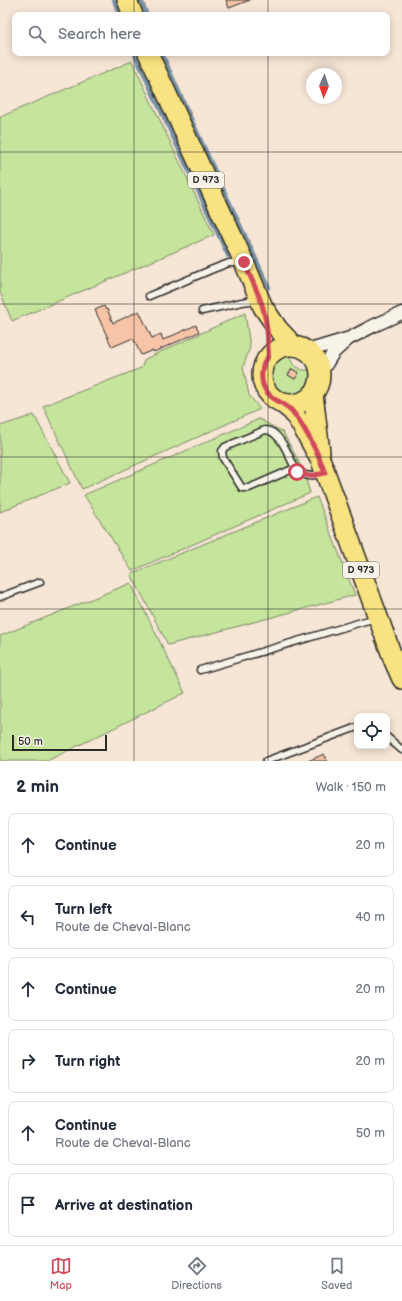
<!DOCTYPE html>
<html lang="en">
<head>
<meta charset="utf-8">
<style>
  body { margin:0; font-family:"Balsamiq Sans",sans-serif; background:#f6f6f7; color:#1f2937 }
  .controls { position:absolute; right:12px; bottom:12px; display:grid; overflow:hidden; border-radius:8px; box-shadow:0 2px 10px #0003 }
  .controls button { width:36px; height:36px; display:grid; place-items:center; padding:0; border:0; border-bottom:1px solid #e0e1e3; background:#fff; color:#1f2937; font:20px sans-serif }
  .compass { position:absolute; left:306px; top:68px; width:36px; height:36px; border-radius:50%; background:#fff; box-shadow:0 2px 10px #0003; rotate:182deg }
  .scale { position:absolute; left:12px; bottom:10px; width:95px; box-sizing:border-box; padding-left:4px; border:2px solid #2b2b2b; border-top:0; font-size:11px; line-height:14px; white-space:nowrap; color:#2b2b2b; -webkit-text-stroke:3px #f7f3e8; paint-order:stroke }
  .stop { position:absolute; width:12px; height:12px; margin:-9px; border:3px solid #d1495b; border-radius:50%; background:#fff }
  .stop.end { background:#d1495b; border-color:#fff; box-shadow:0 1px 4px #0008 }
  .list { margin:0; padding:0; list-style:none }
  h2 { display:flex; justify-content:space-between; align-items:center; height:52px; margin:0; padding:0 16px; font-size:17px }
  h2 small { font-size:13px; font-weight:400; color:#747a83 }
  .list li { display:grid; grid-template-columns:26px 1fr auto; gap:12px; align-items:center; box-sizing:border-box; height:64px; margin:0 8px 8px; padding:0 8px; border:1px solid #e0e1e3; border-radius:8px }
  .list b { display:block; font-size:15px; white-space:nowrap }
  .list p { margin:0; font-size:13px; white-space:nowrap; color:#747a83 }
  .list em { font-size:13px; font-style:normal; color:#747a83 }
  .icon { flex:none; width:22px; height:22px; fill:none; stroke:currentColor; stroke-width:2; stroke-linecap:round; stroke-linejoin:round }
  .map { position:relative; flex:none; width:402px; height:761px; overflow:hidden }
  .search { position:absolute; background:#fff; box-shadow:0 2px 10px #0003; left:12px; right:12px; top:12px; height:44px; display:flex; align-items:center; gap:10px; box-sizing:border-box; padding:0 14px; border-radius:8px; color:#747a83; font-size:15px }
  .sheet { height:484px; background:#fff }
  nav { display:flex; justify-content:space-around; align-items:center; box-sizing:border-box; height:56px; border-top:1px solid #e0e1e3; background:#fff; font-size:11px; color:#747a83 }
  nav a { display:grid; justify-items:center; gap:2px }
  nav .on { color:#d1495b }
  .map>svg:first-child { display:block }
</style>
</head>
<body>
<div class="map">
<svg width="402" height="761" viewBox="0 0 402 761">
  <rect width="100%" height="100%" fill="#f7e5d5"/>
  <filter id="ink" filterUnits="userSpaceOnUse"><feTurbulence type="fractalNoise" baseFrequency=".025" numOctaves="2"/><feDisplacementMap in="SourceGraphic" scale="8" xChannelSelector="R" yChannelSelector="G"/><feConvolveMatrix kernelMatrix="1 2 1 2 8 2 1 2 1" color-interpolation-filters="sRGB"/></filter>
  <g filter="url(#ink)">
    <!-- green -->
    <g fill="#c5e49c" stroke="#788864">
      <polygon points="132,61 214,235 12,321 0,292 0,117"/>
      <polygon points="245,313 250,347 243,367 249,395 260,409 82,489 43,406 141,368 145,359"/>
      <path d="M289,356L293,364L302,370H310C311,377 310,384 304,390C280,412 252,364 289,356Z"/>
      <polygon points="34,415 70,483 0,512 0,426"/>
      <polygon points="259,419 283,432 303,470 310,493 132,571 84,495"/>
      <polygon points="317,497 355,595 168,645 131,574"/>
      <polygon points="131,583 185,693 47,761 0,761 0,636"/>
    </g>
    <g fill="none" stroke-linecap="round" stroke-linejoin="round">
      <!-- stream -->
      <g stroke="#7892a5" stroke-width="4">
        <polyline points="114,0 119,15"/>
        <polyline points="141,0 147,15"/>
        <polyline points="134,53 228,256"/>
        <path d="M162,53C196,132 233,209 269,287"/>
      </g>
    </g>
    <!-- building -->
    <g fill="#f7c4a8" stroke="#2b2b2b">
      <polygon points="226,0 250,0 229,8"/>
      <polygon points="104,306 106,310 107,309 113,323 139,311 152,338 161,334 163,340 196,325 199,332 154,352 153,350 141,355 133,338 112,347 95,310"/>
      <polygon points="292,369 299,373 295,379 288,375"/>
      <polygon points="324,754 327,761 308,761"/>
    </g>
    <g fill="none" stroke-linecap="round" stroke-linejoin="round">
      <!-- lane casing -->
      <g stroke="#2b2b2b" stroke-width="9">
        <g id="lane">
          <polyline points="149,296 213,269 229,263 241,263"/>
          <polyline points="202,311 242,302 258,300"/>
          <path d="M295,468L249,488H242L223,458L222,451L225,447L265,430C281,430 290,460 297,472L309,476L324,473"/>
          <polyline points="0,597 40,582"/>
          <polyline points="200,670 365,621 377,618"/>
          <polyline points="387,737 402,750"/>
          <polyline points="266,761 357,727"/>
        </g>
      </g>
      <!-- street casing -->
      <g stroke="#2b2b2b" stroke-width="15">
        <g id="street">
          <polyline points="307,351 350,338 371,327 402,313"/>
          <polyline points="320,374 333,353 347,340"/>
        </g>
      </g>
      <!-- primary casing -->
      <g stroke="#2b2b2b" stroke-width="22">
        <g id="primary">
          <polyline points="127,0 133,15"/>
          <polyline points="148,53 244,262 263,307 278,329 294,346"/>
          <circle cx="291" cy="375" r="29"/>
          <polyline points="313,394 320,452"/>
          <polyline points="283,404 292,411 302,426 321,461 394,661 402,679"/>
        </g>
      </g>
      <!-- lane -->
      <use href="#lane" stroke="#f7f3e8" stroke-width="6"/>
      <!-- street -->
      <use href="#street" stroke="#f7f3e8" stroke-width="12"/>
      <!-- primary -->
      <use href="#primary" stroke="#f8e281" stroke-width="19"/>
    </g>
  </g>
  <g fill="none" stroke-linecap="round" stroke-linejoin="round" filter="url(#ink)">
    <!-- route -->
    <path stroke="#d1495b" stroke-width="5" d="M244,262C250,277 259,293 263,308C266,320 268,334 268,347C268,350 269,354 268,356C268,357 266,361 265,361C261,369 261,377 263,385C269,401 282,400 292,411C304,425 319,455 325,473L309,476L297,472"/>
  </g>
  <!-- grid -->
  <path fill="none" stroke="#2b2b2b" stroke-width="1" stroke-opacity="0.55" d="M134,0V15M268,0V15M134,53V761M268,53V761M0,152H402M0,304H402M0,457H402M0,609H402"/>
  <g text-anchor="middle" dominant-baseline="central" stroke-width="3" stroke-linejoin="round" paint-order="stroke">
    <!-- shield labels -->
    <g fill="#f7f3e8" stroke="#686764" stroke-width="1">
      <rect x="188" y="172" width="36" height="16" rx="3"/>
      <rect x="343" y="562" width="36" height="16" rx="3"/>
    </g>
    <g font-size="10" font-weight="bold" fill="#2b2b2b">
      <text x="206" y="180">D 973</text>
      <text x="361" y="570">D 973</text>
    </g>
  </g>
</svg>
<div class="controls">
<button><svg class="icon" aria-label="locate" viewBox="0 0 24 24"><circle cx="12" cy="12" r="6"/><path d="M12 2v4M12 18v4M2 12h4M18 12h4"/></svg></button>
</div>
<svg class="compass" viewBox="-18 -18 36 36"><path d="M0-13l5 13h-10z" fill="#e53935"/><path d="M0 13l5-13h-10z" fill="#747a83"/></svg>
<div class="scale">50 m</div>
<div class="stop" style="left:297px;top:472px"></div>
<div class="stop end" style="left:244px;top:262px"></div>
<div class="search"><svg class="icon" aria-label="search" viewBox="0 0 24 24"><circle cx="10" cy="10" r="6"/><path d="M15 15l6 6"/></svg>Search here</div>
</div>
<section class="sheet">
<h2>2 min<small>Walk · 150 m</small></h2>
<ul class="list">
<li><svg class="icon" aria-label="ahead" viewBox="0 0 24 24"><path d="M12 20V5M6 11l6-6 6 6"/></svg><div><b>Continue</b></div><em>20 m</em></li>
<li><svg class="icon" aria-label="left" viewBox="0 0 24 24"><path d="M17 20v-9H6M10 6l-5 5 5 5"/></svg><div><b>Turn left</b><p>Route de Cheval-Blanc</p></div><em>40 m</em></li>
<li><svg class="icon" aria-label="ahead" viewBox="0 0 24 24"><path d="M12 20V5M6 11l6-6 6 6"/></svg><div><b>Continue</b></div><em>20 m</em></li>
<li><svg class="icon" aria-label="right" viewBox="0 0 24 24"><path d="M7 20v-9h11M14 6l5 5-5 5"/></svg><div><b>Turn right</b></div><em>20 m</em></li>
<li><svg class="icon" aria-label="ahead" viewBox="0 0 24 24"><path d="M12 20V5M6 11l6-6 6 6"/></svg><div><b>Continue</b><p>Route de Cheval-Blanc</p></div><em>50 m</em></li>
<li><svg class="icon" aria-label="arrive" viewBox="0 0 24 24"><path d="M6 21V4h12l-3 4 3 4H6"/></svg><div><b>Arrive at destination</b></div></li>
</ul>
</section>
<nav>
<a class="on"><svg class="icon" aria-label="map" viewBox="0 0 24 24"><path d="M3 6l6-2 6 2 6-2v14l-6 2-6-2-6 2zM9 4v14M15 6v14"/></svg>Map</a>
<a><svg class="icon" aria-label="directions" viewBox="0 0 24 24"><path d="M12 3l9 9-9 9-9-9zM9 14v-3h6M13 9l2 2-2 2"/></svg>Directions</a>
<a><svg class="icon" aria-label="saved" viewBox="0 0 24 24"><path d="M7 4h10v16l-5-4-5 4z"/></svg>Saved</a>
</nav>
</body>
</html>
